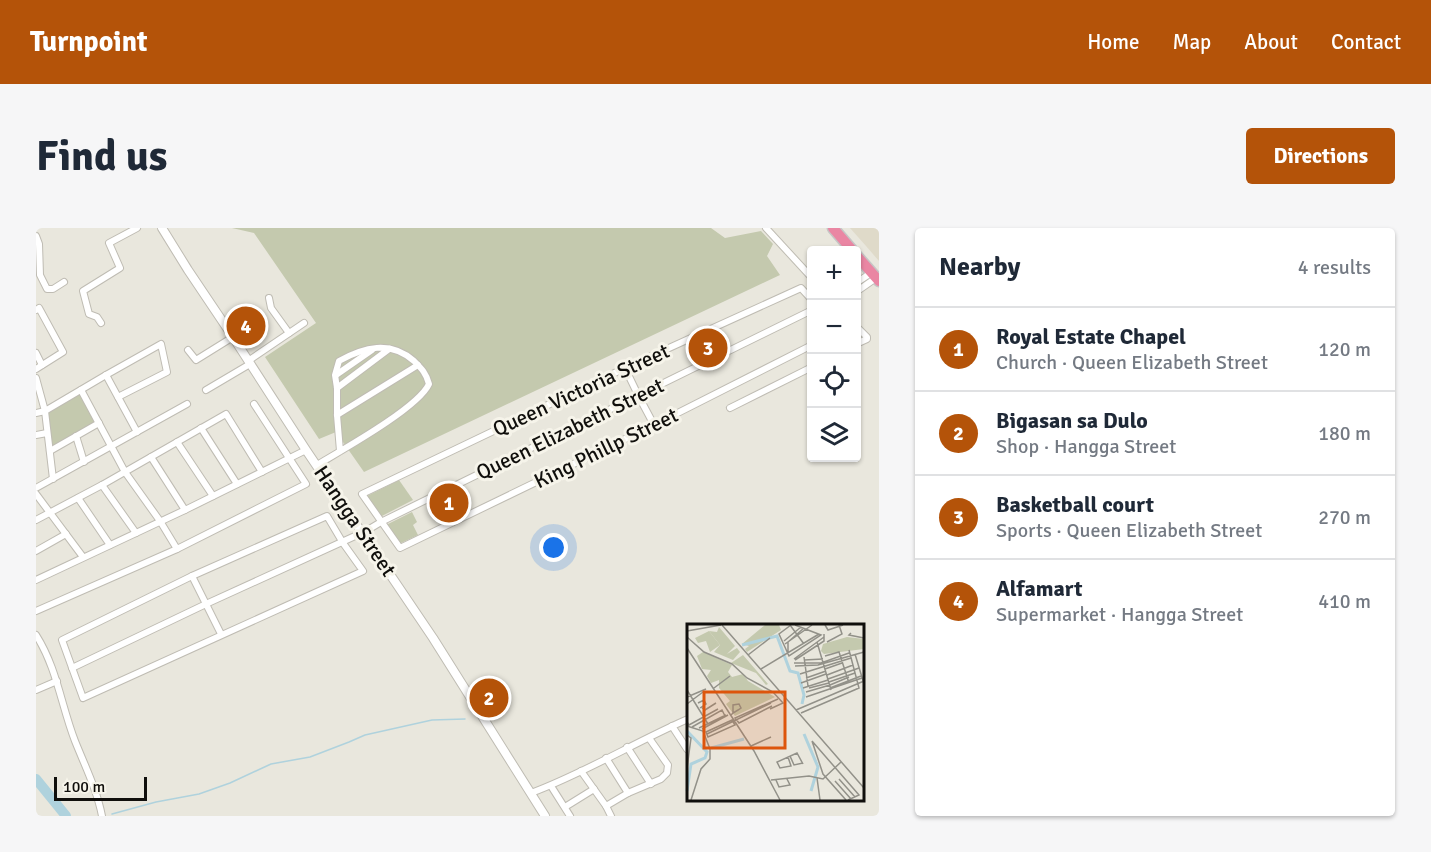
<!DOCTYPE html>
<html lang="en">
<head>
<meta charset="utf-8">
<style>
  body { margin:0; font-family:Signika,sans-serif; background:#f6f6f7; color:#1f2937 }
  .controls { position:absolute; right:18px; top:18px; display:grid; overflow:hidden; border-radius:6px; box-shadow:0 2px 4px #0004 }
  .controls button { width:54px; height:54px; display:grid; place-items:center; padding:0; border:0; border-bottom:2px solid #e0e1e3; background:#fff; color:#1f2937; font:30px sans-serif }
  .scale { position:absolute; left:18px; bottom:15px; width:93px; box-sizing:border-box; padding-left:6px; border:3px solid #100f0c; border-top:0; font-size:16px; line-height:21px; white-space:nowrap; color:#100f0c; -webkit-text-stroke:4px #f6f4ea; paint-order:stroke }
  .you { position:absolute; left:518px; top:320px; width:21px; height:21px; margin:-15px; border:4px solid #fff; border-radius:50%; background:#1a73e8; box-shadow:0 0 0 9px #1a73e833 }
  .badge { display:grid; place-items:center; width:39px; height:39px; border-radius:50%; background:#b45309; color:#fff; font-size:20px; font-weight:700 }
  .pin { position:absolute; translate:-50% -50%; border:3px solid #fff; box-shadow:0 2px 6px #0006 }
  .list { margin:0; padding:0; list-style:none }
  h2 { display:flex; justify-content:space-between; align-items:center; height:78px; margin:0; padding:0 24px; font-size:26px }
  h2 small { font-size:20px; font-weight:400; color:#747a83 }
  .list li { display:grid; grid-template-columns:39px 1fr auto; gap:18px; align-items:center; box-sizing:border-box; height:84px; padding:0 24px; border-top:2px solid #e0e1e3 }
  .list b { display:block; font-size:22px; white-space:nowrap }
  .list p { margin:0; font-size:20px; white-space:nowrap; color:#747a83 }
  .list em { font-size:20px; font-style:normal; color:#747a83 }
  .icon { flex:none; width:33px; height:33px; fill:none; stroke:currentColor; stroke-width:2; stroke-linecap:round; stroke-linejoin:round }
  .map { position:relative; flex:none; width:843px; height:588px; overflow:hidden; border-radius:6px }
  header { display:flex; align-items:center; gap:36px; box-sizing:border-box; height:84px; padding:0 30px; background:#b45309; color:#fff }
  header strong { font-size:28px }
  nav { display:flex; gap:33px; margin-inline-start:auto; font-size:21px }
  .intro { display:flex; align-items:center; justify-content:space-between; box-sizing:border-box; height:144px; padding:0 36px }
  h1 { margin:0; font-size:42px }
  .button { padding:15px 27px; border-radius:6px; background:#b45309; color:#fff; font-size:21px; font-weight:700 }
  main { display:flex; gap:36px; padding:0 36px }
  aside { flex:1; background:#fff; border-radius:6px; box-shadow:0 2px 4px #0004 }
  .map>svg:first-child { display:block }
</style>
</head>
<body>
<header>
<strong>Turnpoint</strong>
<nav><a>Home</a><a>Map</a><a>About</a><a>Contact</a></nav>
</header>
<div class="intro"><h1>Find us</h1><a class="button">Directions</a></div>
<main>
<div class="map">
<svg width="843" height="588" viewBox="0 0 843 588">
  <rect width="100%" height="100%" fill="#e9e7dd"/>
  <!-- built -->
  <polygon fill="#dfdac9" points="814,0 843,0 843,33 830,18"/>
  <!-- green -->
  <g fill="#c4c9ae">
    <polygon points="196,0 675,0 689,10 725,3 737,16 731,28 744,47 328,244 300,204 283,211 229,129 280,95 218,5"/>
    <polygon points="44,165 60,195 15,219 12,185"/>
    <polygon points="363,252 377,272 344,289 331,268"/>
    <polygon points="376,284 381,294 377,297 382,307 363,316 350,297"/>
  </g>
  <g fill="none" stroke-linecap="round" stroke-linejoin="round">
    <!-- stream -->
    <polyline stroke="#afd2dd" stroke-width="1.5" points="76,586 120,574 163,566 194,555 235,536 274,529 313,514 329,507 396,492 429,491"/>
    <!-- river -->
    <polyline stroke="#afd2dd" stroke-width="10" points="0,551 30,588"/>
    <!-- minor casing -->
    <g stroke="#bfbcb3" stroke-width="8">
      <g id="minor">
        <polyline points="730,0 776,50"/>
        <polyline points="0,8 3,16 4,47 11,61 17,61 28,54"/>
        <polyline points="820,55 835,45"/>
        <polyline points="820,64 840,50"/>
        <polyline points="233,70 235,80 253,105"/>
        <polyline points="776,72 765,60 589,140 326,266 364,320 618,197 776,117"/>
        <polyline points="0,82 3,80 27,124 0,141"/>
        <polyline points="65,95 61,89 53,86 47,63 84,40 73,15 101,0"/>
        <polyline points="820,98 831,109 831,111 820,116"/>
        <polyline points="152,122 160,132 197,109"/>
        <polyline points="0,125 6,137"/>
        <polyline points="212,133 268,95"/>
        <polyline points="589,140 602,167 618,197"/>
        <polyline points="70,147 101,204"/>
        <polyline points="300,147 336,122"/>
        <polyline points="0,150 9,183 17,251"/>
        <polyline points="301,160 353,121"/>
        <polyline points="45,162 89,244 124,293 141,321"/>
        <polyline points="170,162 214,136"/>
        <polyline points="694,180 776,139"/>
        <polyline points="0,185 9,183 70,147 125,116 131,144 82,169"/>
        <polyline points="301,187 382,137"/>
        <polyline points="165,200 201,256"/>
        <polyline points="0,207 11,205"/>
        <polyline points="40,208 48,234"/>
        <polyline points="141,214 177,268"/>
        <polyline points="14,223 63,195"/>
        <polyline points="115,229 149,282"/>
        <path d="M281,237C306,222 382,180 393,156C390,145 386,141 378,133C354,112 328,119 303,133L299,147L301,160V187L304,223"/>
        <polyline points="66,257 100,305"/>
        <polyline points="0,260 151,176"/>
        <polyline points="0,266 47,329"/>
        <polyline points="42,270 74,317"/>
        <polygon points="291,288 307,315 327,343 47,470 26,412 156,348"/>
        <polyline points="0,292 66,257 190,186 226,244"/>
        <polyline points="0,323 30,306"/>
        <polyline points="156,348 185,406"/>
        <polyline points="0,352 149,282 270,222"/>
        <polyline points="0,383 141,321 270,256 218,176"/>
        <path d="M0,407C21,440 25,477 39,513C49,538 61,562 66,588"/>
        <polyline points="36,440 170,376 330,303 345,294 776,82"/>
        <polyline points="0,462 21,453"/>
        <polyline points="636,498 651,521"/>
        <polyline points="591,519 615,556"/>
        <polyline points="570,530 592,565"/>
        <polyline points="545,543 570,578 575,588"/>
        <polyline points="515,558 534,588"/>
        <path d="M495,565C549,545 599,514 652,491"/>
        <polyline points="570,578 592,565 625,551 631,545 632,537 613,510"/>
        <polyline points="529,579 558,561"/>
      </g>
    </g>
    <!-- tertiary casing -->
    <g stroke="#bfbcb3" stroke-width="10">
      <polyline id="tertiary" points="126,0 152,42 197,109 270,222 397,410 509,588"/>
    </g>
    <!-- trunk casing -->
    <g stroke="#c6c5c5" stroke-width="13">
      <g id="trunk">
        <polyline points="797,0 816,22"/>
        <polyline points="820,27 843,53"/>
      </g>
    </g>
    <!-- minor -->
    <use href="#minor" stroke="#fff" stroke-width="6"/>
    <!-- tertiary -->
    <use href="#tertiary" stroke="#fff" stroke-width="8"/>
    <!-- trunk -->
    <use href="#trunk" stroke="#ea86a3" stroke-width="10"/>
  </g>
  <g text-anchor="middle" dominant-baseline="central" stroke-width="6" stroke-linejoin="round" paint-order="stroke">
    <!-- street labels -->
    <g font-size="21" fill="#100f0c" stroke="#f6f4ea">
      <text transform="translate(545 162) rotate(-25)">Queen Victoria Street</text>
      <text transform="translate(534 201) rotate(-26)">Queen Elizabeth Street</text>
      <text transform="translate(570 220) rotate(-26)">King Phillp Street</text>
      <text transform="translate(319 293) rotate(56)">Hangga Street</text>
    </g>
  </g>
  <!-- overview -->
  <g transform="translate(651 396)">
    <rect width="177" height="177" fill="#e9e7dd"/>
    <path d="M78,1H92L94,6L60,28L58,25L62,22L55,20ZM32,3L48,22L40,30L50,24L53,28L46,36L27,28L33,21L22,7L30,8ZM160,13L177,15V25L137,30L134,27L136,20ZM16,28L45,41L41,48L45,53L56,50L61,57L88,73L48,92L39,80L43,77L32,64V56L24,59L20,52L24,46L15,45L10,32ZM56,31L81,60L79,61L69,49L44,39Z" fill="#c4c9ae"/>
    <path d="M22,7L33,21L23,28L19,17L11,19L8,14Z" fill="#c4c9ae"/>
    <path fill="none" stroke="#afd2dd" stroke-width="3" d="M55,21L90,12L103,47L111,49L117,71L115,80M0,107L20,128L18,134L4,140L0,167M117,110L131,143L124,167M24,124L57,115"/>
    <path fill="none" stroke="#929189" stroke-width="1.5" d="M35,1L177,164M103,1L117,20M104,1L92,10L102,32L134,11L108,1M138,1L141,6L156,1M0,7L34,1M164,9L162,11L177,14M0,13L17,28L45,40L60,54L86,68L96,79L83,85M97,17L114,3M130,18L144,66M140,18L155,10L152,1M98,20L125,1M0,24L67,127L93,176M101,28V18L117,4M168,30L177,60M61,31L83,14M138,32L152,28L162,59M117,33L121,62M107,35L137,13M108,36L137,17V10M117,36L136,35M107,39H134L162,29M108,42L131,41L177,28M74,45L132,10M138,45L155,39M113,50L164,34M140,51L166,41M119,54L139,47M141,55L172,44M142,58L168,49M114,59L139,50M143,61L162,53M27,64L43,52M116,64L141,56M122,64L142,59M143,64L174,52M0,66L21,100M119,68L143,61M0,73L19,65M119,73L175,54M11,79L17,76L19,80L13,84M0,80L16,68M85,82L52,99L48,94L91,75M14,83L18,86L29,79M109,86L177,57M114,89L172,64L162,26M44,91L46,89L51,86L54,84L52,80L46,81V89M45,96L48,101L21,113L19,108ZM0,98L2,101L31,85M0,102L16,107L23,125V135L14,145L4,176M5,103L35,86L38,92M12,104L39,91M15,105L41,91M20,110L84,79M0,111L4,114L0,144M125,117L172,171L161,176M125,117L136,150L159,176M64,122L84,113M103,132L107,141L116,139M101,133L104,142L93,144L90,138L110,129L116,140M130,154L133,176M152,155L168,173M84,156L122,152L136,155L154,138M89,156L92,163L103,161L100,155M148,157L164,175"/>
    <path fill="#dd550c" fill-opacity="0.15" stroke="#dd550c" stroke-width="3" d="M17,68H98V124H17Z"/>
    <rect width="177" height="177" fill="none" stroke="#100f0c" stroke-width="3"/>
  </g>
</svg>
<div class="controls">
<button>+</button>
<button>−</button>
<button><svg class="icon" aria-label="locate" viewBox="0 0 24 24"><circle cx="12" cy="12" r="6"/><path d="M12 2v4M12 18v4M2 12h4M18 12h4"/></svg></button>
<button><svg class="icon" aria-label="layers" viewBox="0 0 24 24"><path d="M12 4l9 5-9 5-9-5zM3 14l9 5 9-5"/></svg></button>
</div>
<div class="scale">100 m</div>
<div class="you"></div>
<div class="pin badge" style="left:413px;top:275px">1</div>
<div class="pin badge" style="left:453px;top:470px">2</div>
<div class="pin badge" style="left:672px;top:120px">3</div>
<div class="pin badge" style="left:210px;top:98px">4</div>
</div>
<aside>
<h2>Nearby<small>4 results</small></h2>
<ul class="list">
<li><span class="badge">1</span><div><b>Royal Estate Chapel</b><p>Church · Queen Elizabeth Street</p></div><em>120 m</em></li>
<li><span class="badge">2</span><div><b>Bigasan sa Dulo</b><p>Shop · Hangga Street</p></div><em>180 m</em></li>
<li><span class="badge">3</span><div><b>Basketball court</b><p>Sports · Queen Elizabeth Street</p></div><em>270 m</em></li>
<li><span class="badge">4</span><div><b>Alfamart</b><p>Supermarket · Hangga Street</p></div><em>410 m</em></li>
</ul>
</aside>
</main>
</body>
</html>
